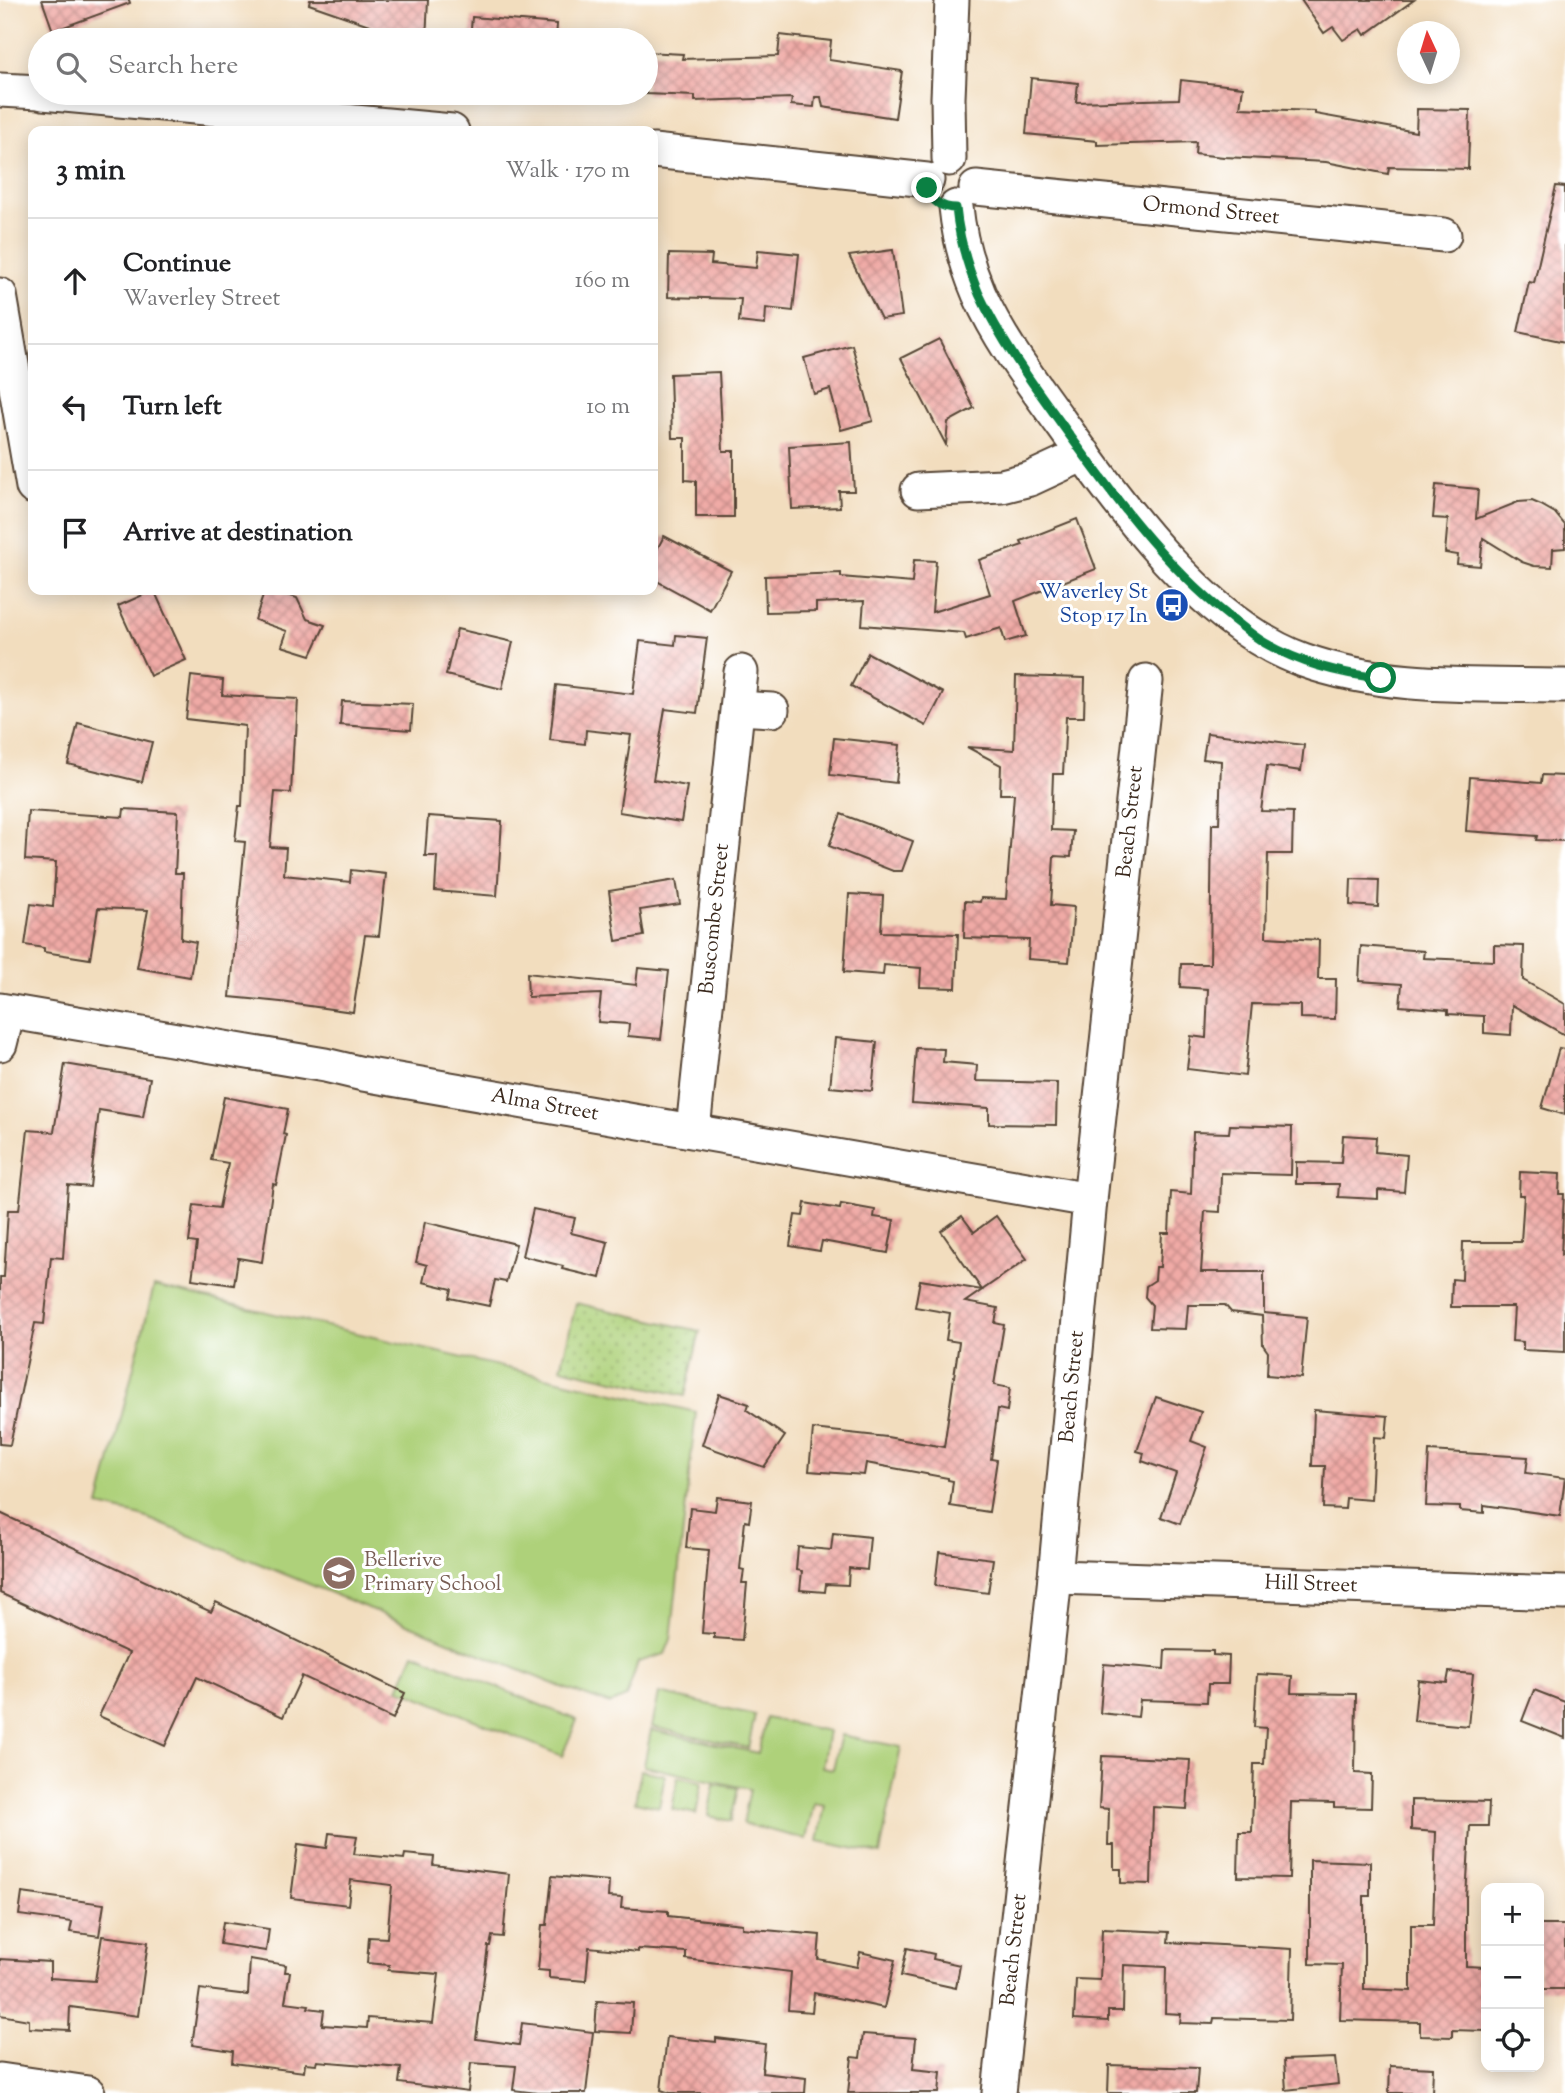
<!DOCTYPE html>
<html lang="en">
<head>
<meta charset="utf-8">
<style>
  body { margin:0; font-family:"Sorts Mill Goudy",serif; background:#f2f2f2; color:#202124 }
  .controls { position:absolute; right:21px; bottom:21px; display:grid; overflow:hidden; border-radius:14px; box-shadow:0 4px 18px #0003 }
  .controls button { width:63px; height:63px; display:grid; place-items:center; padding:0; border:0; border-bottom:2px solid #e0e0e0; background:#fff; color:#202124; font:35px sans-serif }
  .compass { position:absolute; left:1397px; top:21px; width:63px; height:63px; border-radius:50%; background:#fff; box-shadow:0 4px 18px #0003; rotate:356deg }
  .stop { position:absolute; width:21px; height:21px; margin:-16px; border:5px solid #0b8043; border-radius:50%; background:#fff }
  .stop.end { background:#0b8043; border-color:#fff; box-shadow:0 2px 7px #0008 }
  .list { margin:0; padding:0; list-style:none }
  h2 { display:flex; justify-content:space-between; align-items:center; height:91px; margin:0; padding:0 28px; font-size:30px }
  h2 small { font-size:23px; font-weight:400; color:#757577 }
  .list li { display:grid; grid-template-columns:46px 1fr auto; gap:21px; align-items:center; box-sizing:border-box; height:126px; padding:0 28px; border-top:2px solid #e0e0e0 }
  .list b { display:block; font-size:26px; white-space:nowrap }
  .list p { margin:0; font-size:23px; white-space:nowrap; color:#757577 }
  .list em { font-size:23px; font-style:normal; color:#757577 }
  .icon { flex:none; width:38px; height:38px; fill:none; stroke:currentColor; stroke-width:2; stroke-linecap:round; stroke-linejoin:round }
  .map { position:relative; flex:none; width:1565px; height:2093px; overflow:hidden }
  .search { position:absolute; background:#fff; box-shadow:0 4px 18px #0003; left:28px; top:28px; width:630px; height:77px; display:flex; align-items:center; gap:18px; box-sizing:border-box; padding:0 24px; border-radius:38px; color:#757577; font-size:26px }
  .panel { position:absolute; background:#fff; box-shadow:0 4px 18px #0003; left:28px; top:126px; width:630px; height:469px; border-radius:14px }
  .map>svg:first-child { display:block }
</style>
</head>
<body>
<div class="map">
<svg width="1565" height="2093" viewBox="0 0 1565 2093">
  <defs>
    <pattern id="garden-dots" width="8" height="8" patternUnits="userSpaceOnUse" patternTransform="scale(1.75)"><rect width="8" height="8" fill="#aed17a"/><path d="M2 2h.1M6 6h.1" fill="none" stroke="#8faa63" stroke-width="1.8" stroke-linecap="round"/></pattern>
    <pattern id="building-cross-hatch" width="8" height="8" patternUnits="userSpaceOnUse" patternTransform="scale(1.75)"><rect width="8" height="8" fill="#f0aaa6"/><path d="M0 0l8 8M0 8l8-8" fill="none" stroke="#c48b87"/></pattern>
  </defs>
  <rect width="100%" height="100%" fill="#fff"/>
  <filter id="ink" filterUnits="userSpaceOnUse"><feTurbulence type="fractalNoise" baseFrequency=".0143" numOctaves="2"/><feDisplacementMap in="SourceGraphic" scale="14" xChannelSelector="R" yChannelSelector="G"/><feConvolveMatrix kernelMatrix="1 2 1 2 8 2 1 2 1" color-interpolation-filters="sRGB"/></filter>
  <filter id="wash" filterUnits="userSpaceOnUse"><feTurbulence type="fractalNoise" baseFrequency=".00686" numOctaves="4" result="noise"/><feDisplacementMap in="SourceGraphic" scale="28" xChannelSelector="R" yChannelSelector="G"/><feGaussianBlur stdDeviation="1.57" result="paint"/><feColorMatrix in="noise" values="0 0 0 0 0 0 0 0 0 0 0 0 0 0 0 0 0 1.4 0 .05"/><feComposite in="paint" operator="in"/></filter>
  <g filter="url(#wash)">
    <rect width="100%" height="100%" fill="#f2ddbe"/>
    <!-- park -->
    <g fill="#aed17a" stroke="#747e4c" stroke-width="2">
      <polygon points="154,1286 696,1412 671,1639 665,1654 638,1662 626,1697 610,1704 561,1687 142,1516 99,1506"/>
      <polygon points="414,1653 577,1720 562,1756 399,1689"/>
      <polygon points="659,1693 755,1715 748,1748 652,1727"/>
      <polygon points="766,1718 828,1731 822,1767 833,1769 841,1735 901,1747 880,1854 818,1841 825,1805 814,1803 806,1839 743,1824 750,1789 644,1766 651,1730 758,1753"/>
      <polygon points="641,1770 665,1775 659,1807 635,1802"/>
      <polygon points="678,1777 702,1782 696,1814 672,1809"/>
      <polygon points="714,1784 738,1788 731,1821 708,1816"/>
    </g>
    <!-- garden -->
    <polygon fill="url(#garden-dots)" stroke="#747e4c" stroke-width="2" points="576,1303 700,1331 685,1396 561,1368"/>
    <g id="blocks">
      <!-- building -->
      <g fill="url(#building-cross-hatch)">
        <polygon points="42,0 129,0 130,3 53,31"/>
        <polygon points="310,0 428,0 426,40 398,40 398,35 309,4"/>
        <polygon points="1301,0 1414,0 1365,35 1361,29 1343,40 1333,27 1324,33"/>
        <polygon points="472,17 557,24 556,40 470,40"/>
        <polygon points="780,35 831,41 829,60 902,71 895,118 823,107 821,97 815,97 814,107 791,105 792,98 695,101 695,96 646,94 646,52 683,54 682,59 778,56"/>
        <polygon points="1031,78 1078,83 1076,102 1179,99 1181,80 1243,87 1240,108 1315,111 1315,114 1416,132 1417,109 1470,110 1468,169 1389,167 1388,174 1326,162 1224,157 1195,154 1196,142 1097,145 1097,141 1026,134"/>
        <polygon points="1556,186 1565,187 1565,342 1518,332 1529,282 1534,283"/>
        <polygon points="758,250 799,254 793,311 766,308 765,325 739,322 741,299 668,297 669,254 712,255 711,264 756,268"/>
        <polygon points="893,250 902,316 881,319 849,256"/>
        <polygon points="939,339 974,408 948,422 946,445 901,358"/>
        <polygon points="852,345 873,421 841,430 830,389 814,394 804,358"/>
        <polygon points="719,372 723,451 734,451 734,517 696,517 696,481 685,480 685,438 672,438 670,374"/>
        <polygon points="851,442 854,491 839,491 840,507 792,509 789,446"/>
        <polygon points="1436,485 1478,489 1476,519 1518,502 1532,501 1541,505 1555,513 1565,525 1565,548 1553,549 1552,567 1534,566 1522,562 1483,538 1480,566 1457,564 1458,555 1445,553 1448,519 1433,518"/>
        <polygon points="1077,519 1096,569 1015,601 1026,636 1005,642 1001,628 966,639 964,633 862,625 864,601 816,603 816,611 766,612 765,576 841,573 841,577 912,583 914,560 936,561 932,612 990,594 979,560 1023,545 1021,541"/>
        <polygon points="664,536 731,571 710,610 653,579 653,557"/>
        <polygon points="154,590 186,660 150,676 118,606"/>
        <polygon points="265,590 272,590 297,598 307,619 325,625 311,655 282,646 287,631 255,620"/>
        <polygon points="457,629 513,642 502,689 446,675"/>
        <polygon points="676,635 707,638 697,713 665,709 653,780 687,786 681,822 619,812 631,735 586,730 585,744 550,740 556,685 633,694 640,641 675,645"/>
        <polygon points="868,653 943,693 926,726 851,686"/>
        <polygon points="191,676 223,680 222,695 298,699 296,735 294,735 291,793 275,792 270,847 286,848 284,875 350,882 351,870 386,874 379,936 365,935 353,1012 281,1002 230,997 245,842 235,841 239,806 242,806 245,726 186,719"/>
        <polygon points="1016,676 1085,678 1084,717 1066,717 1063,774 1053,774 1051,830 1073,831 1071,857 1054,856 1051,905 1074,907 1069,962 1028,959 1029,940 964,938 965,901 980,902 981,898 1006,899 1014,794 1000,794 1001,765 967,747 1014,750"/>
        <polygon points="342,701 413,704 411,730 340,725"/>
        <polygon points="78,723 152,742 142,782 68,764"/>
        <polygon points="1207,733 1304,745 1301,771 1267,766 1261,811 1293,812 1292,854 1268,854 1266,937 1319,940 1318,979 1336,979 1335,1019 1300,1018 1300,1005 1252,1004 1245,1076 1187,1069 1191,1036 1206,1038 1208,989 1180,987 1181,964 1210,964 1212,824 1219,824 1221,761 1203,759"/>
        <polygon points="834,738 900,745 896,783 830,775"/>
        <polygon points="1542,775 1565,776 1565,841 1536,840 1537,836 1466,831 1470,777 1541,783"/>
        <polygon points="124,809 178,812 175,873 183,873 181,939 196,942 190,977 137,968 148,910 98,908 90,959 44,952 44,948 25,945 31,904 53,907 56,862 25,860 28,811 123,817"/>
        <polygon points="841,814 913,841 902,871 893,871 829,846"/>
        <polygon points="428,816 502,821 497,896 435,891 437,856 425,856"/>
        <polygon points="1351,879 1379,880 1378,907 1350,905"/>
        <polygon points="676,880 680,904 640,910 644,936 616,941 609,891"/>
        <polygon points="849,894 883,896 881,932 958,934 956,988 920,987 921,968 884,965 883,975 844,972"/>
        <polygon points="1494,945 1524,946 1523,980 1565,1004 1565,1035 1512,1005 1511,1035 1484,1033 1484,1016 1448,1014 1448,1010 1400,1006 1402,984 1359,981 1361,946 1424,951 1423,958 1494,961"/>
        <polygon points="638,968 669,971 661,1039 628,1036 629,1024 598,1022 601,994 528,997 527,973 636,985"/>
        <polygon points="835,1038 877,1042 872,1091 830,1087"/>
        <polygon points="916,1048 944,1049 943,1062 977,1065 976,1081 1057,1083 1056,1125 989,1124 989,1108 912,1103"/>
        <polygon points="1559,1048 1565,1049 1565,1115 1542,1108"/>
        <polygon points="65,1064 150,1078 143,1117 99,1110 90,1187 68,1185 63,1258 51,1257 44,1324 35,1323 10,1445 0,1444 0,1277 4,1277 8,1210 19,1210 28,1130 54,1132"/>
        <polygon points="224,1097 288,1109 283,1134 286,1135 276,1185 273,1184 262,1262 238,1258 234,1285 192,1279 197,1243 189,1242 194,1205 219,1208 228,1163 211,1160"/>
        <polygon points="1230,1125 1292,1127 1291,1175 1221,1173 1220,1212 1205,1211 1201,1272 1264,1272 1264,1313 1307,1317 1301,1378 1267,1375 1268,1352 1263,1345 1262,1316 1231,1312 1225,1305 1188,1305 1186,1329 1150,1328 1152,1305 1145,1297 1146,1286 1155,1280 1156,1267 1160,1267 1162,1233 1169,1233 1171,1192 1191,1194 1193,1132 1229,1133"/>
        <polygon points="1343,1135 1376,1137 1375,1152 1407,1155 1404,1192 1378,1190 1378,1199 1338,1197 1339,1184 1296,1184 1296,1162 1341,1163"/>
        <polygon points="1520,1172 1560,1174 1559,1194 1564,1194 1561,1255 1565,1256 1565,1352 1523,1350 1523,1342 1512,1341 1514,1307 1451,1307 1452,1279 1462,1280 1463,1242 1521,1242 1524,1195 1519,1195"/>
        <polygon points="805,1203 840,1209 841,1204 875,1210 874,1217 894,1220 888,1253 822,1241 820,1251 790,1246 795,1215 803,1216"/>
        <polygon points="533,1209 575,1218 571,1233 608,1242 600,1278 562,1269 563,1266 522,1256"/>
        <polygon points="962,1216 974,1232 996,1216 1027,1259 965,1302 998,1308 995,1323 1004,1325 994,1385 1010,1388 1007,1411 998,1409 991,1459 997,1460 989,1512 950,1506 953,1481 948,1480 948,1478 866,1463 864,1475 809,1471 813,1429 887,1437 944,1447 959,1342 946,1340 950,1313 915,1307 920,1280 982,1290 941,1231"/>
        <polygon points="425,1222 516,1244 506,1282 495,1280 489,1306 450,1298 452,1289 423,1282 427,1265 416,1262"/>
        <polygon points="719,1394 749,1404 747,1410 785,1436 764,1467 702,1445"/>
        <polygon points="1156,1397 1201,1412 1191,1441 1207,1447 1180,1524 1161,1517 1176,1473 1142,1461 1144,1453 1137,1451"/>
        <polygon points="1314,1410 1388,1416 1386,1438 1374,1437 1371,1500 1346,1498 1345,1509 1323,1508 1325,1466 1312,1466"/>
        <polygon points="1429,1451 1528,1457 1526,1473 1565,1478 1560,1516 1484,1505 1484,1513 1460,1511 1460,1507 1426,1506"/>
        <polygon points="717,1497 752,1501 749,1522 745,1521 740,1569 744,1570 742,1583 747,1583 742,1640 714,1638 714,1634 702,1633 709,1550 686,1548 690,1508 715,1511"/>
        <polygon points="0,1513 211,1612 216,1602 405,1693 393,1719 302,1676 283,1717 197,1677 165,1746 99,1716 129,1653 0,1593"/>
        <polygon points="833,1533 870,1537 867,1570 849,1568 848,1585 826,1584 825,1592 800,1590 802,1571 796,1570 798,1547 831,1550"/>
        <polygon points="939,1552 993,1559 988,1593 935,1586"/>
        <polygon points="1165,1650 1213,1651 1213,1655 1229,1656 1228,1684 1208,1684 1207,1702 1140,1700 1138,1717 1100,1713 1104,1664 1164,1669"/>
        <polygon points="1449,1672 1473,1674 1468,1726 1414,1721 1418,1680 1447,1683"/>
        <polygon points="1257,1674 1292,1676 1291,1693 1356,1694 1355,1773 1372,1774 1371,1808 1334,1807 1334,1803 1291,1802 1289,1878 1238,1877 1239,1832 1252,1832 1254,1764 1264,1764 1266,1728 1254,1727"/>
        <polygon points="1534,1690 1565,1702 1565,1738 1522,1721"/>
        <polygon points="1102,1756 1190,1760 1187,1809 1153,1807 1151,1884 1121,1883 1121,1869 1114,1869 1114,1845 1108,1845 1109,1809 1099,1808"/>
        <polygon points="1411,1800 1489,1802 1488,1826 1470,1826 1466,1898 1466,1966 1486,1967 1486,2031 1452,2030 1452,2037 1420,2036 1420,2022 1340,2020 1342,1965 1310,1964 1310,1860 1370,1862 1370,1896 1364,1896 1364,1989 1411,1991 1411,1925 1433,1925 1436,1832 1411,1830"/>
        <polygon points="329,1833 357,1836 354,1854 404,1859 405,1854 434,1857 433,1865 509,1874 503,1937 492,1936 490,1946 488,1946 476,2039 519,2045 522,2023 593,2032 586,2093 537,2093 513,2090 516,2066 471,2063 468,2092 399,2083 401,2068 317,2061 316,2064 305,2063 304,2072 232,2063 233,2051 192,2045 200,1989 248,1995 250,1959 286,1965 285,1972 290,1972 285,2002 309,2005 308,2008 324,2010 322,2025 367,2028 368,2018 433,2023 439,1974 388,1970 389,1965 367,1963 369,1937 387,1938 392,1885 351,1880 348,1905 291,1898 298,1844 327,1848"/>
        <polygon points="552,1876 609,1881 608,1897 622,1898 621,1908 668,1911 668,1916 742,1924 742,1928 820,1935 818,1959 857,1967 860,1952 895,1960 884,2008 814,1993 812,2012 788,2010 791,1972 686,1959 686,1952 638,1949 638,1952 589,1947 586,1981 549,1978 549,1971 538,1970 542,1925 547,1925"/>
        <polygon points="22,1893 104,1904 99,1936 70,1932 72,1922 19,1915"/>
        <polygon points="223,1922 269,1929 266,1951 220,1944"/>
        <polygon points="1540,1925 1565,1925 1565,1989 1539,1989"/>
        <polygon points="1102,1929 1169,1932 1168,1942 1292,1949 1290,2020 1214,2018 1213,2024 1180,2023 1181,2014 1165,2013 1166,1967 1124,1965 1123,2011 1108,2011 1108,2021 1074,2019 1076,1979 1100,1980"/>
        <polygon points="102,1936 148,1942 138,2016 70,2007 69,2030 29,2028 29,2020 0,2015 0,1959 50,1962 50,1978 95,1981"/>
        <polygon points="907,1948 934,1954 933,1959 960,1965 956,1988 901,1976"/>
        <polygon points="597,2001 633,2003 631,2033 595,2031"/>
        <polygon points="863,2034 916,2038 913,2069 941,2072 939,2093 848,2093 852,2057 860,2058"/>
        <polygon points="667,2037 716,2042 716,2038 765,2044 762,2073 806,2078 805,2093 670,2093 661,2090"/>
        <polygon points="1335,2058 1338,2084 1286,2090 1284,2060"/>
        <polygon points="1109,2065 1198,2068 1196,2093 1108,2093"/>
        <polygon points="1390,2066 1433,2068 1432,2093 1389,2093"/>
      </g>
    </g>
  </g>
  <g filter="url(#ink)">
    <use href="#blocks" fill-opacity="0" stroke="#564536" stroke-width="2"/>
    <g fill="none" stroke-linecap="round" stroke-linejoin="round">
      <!-- service casing -->
      <g stroke="#564536" stroke-width="21">
        <polyline id="service" points="328,93 337,120"/>
      </g>
      <!-- minor casing -->
      <g stroke="#564536" stroke-width="37">
        <g id="minor">
          <polyline points="0,90 40,92"/>
          <polyline points="43,93 452,131"/>
          <polyline points="653,151 927,180"/>
          <polyline points="949,159 948,98 952,0"/>
          <path id="s1" d="M976,188L1444,235"/>
          <path d="M956,207C959,237 967,266 979,294C1000,341 1031,381 1061,423C1120,506 1205,625 1303,660C1386,690 1479,684 1565,686"/>
          <polyline points="0,295 33,487"/>
          <polyline points="918,490 1002,486 1030,479 1084,454"/>
          <polyline points="738,708 772,710"/>
          <path id="s2" d="M0,1010L325,1065L363,1074L1090,1200"/>
          <polyline points="0,1044 8,1012"/>
          <path id="s3" d="M693,1130L741,672"/>
          <path id="s4" d="M1055,1577L1565,1593"/>
          <polyline points="0,2080 88,2093"/>
          <path id="s5" d="M999,2093L1055,1577L1090,1200L1146,681"/>
        </g>
      </g>
      <!-- service -->
      <use href="#service" stroke="#fff" stroke-width="18"/>
      <!-- minor -->
      <use href="#minor" stroke="#fff" stroke-width="33"/>
    </g>
  </g>
  <g fill="none" stroke-linecap="round" stroke-linejoin="round" filter="url(#ink)">
    <!-- route -->
    <path stroke="#0b8043" stroke-width="9" d="M927,188C932,202 942,208 956,208C959,238 967,266 979,294C1000,339 1029,379 1058,419C1108,489 1163,565 1231,618C1242,626 1253,636 1265,643C1300,663 1341,674 1381,678"/>
  </g>
  <!-- icons -->
  <defs>
    <g id="bus-disc" transform="scale(1.75)"><circle r="9.5" fill="#1a4fb4" stroke="#fff"/><path d="M-5-6H5V4H4V6H2V4H-2V6H-4V4H-5ZM-3.5-4V0h7V-4ZM-3.5 1.2v1.5H-2V1.2ZM2 1.2v1.5H3.5V1.2Z" fill="#fff"/></g>
    <g id="school-disc" transform="scale(1.75)"><circle r="9.5" fill="#8d6e63" stroke="#fff"/><path d="M0-5L7-2L0 1L-7-2ZM-4 1L0 2.5L4 1V4Q0 6-4 4Z" fill="#fff"/></g>
  </defs>
  <g fill-rule="evenodd">
    <use href="#bus-disc" x="1172" y="605"/>
    <use href="#school-disc" x="339" y="1573"/>
  </g>
  <g text-anchor="middle" dominant-baseline="central" stroke-width="6" stroke-linejoin="round" paint-order="stroke">
    <!-- street labels -->
    <g font-size="21" fill="#3b2a1e" stroke="#fff">
      <text stroke="none"><textPath href="#s1" startOffset="236">Ormond Street</textPath></text>
      <text stroke="none"><textPath href="#s5" startOffset="1278">Beach Street</textPath></text>
      <text stroke="none"><textPath href="#s3" startOffset="212">Buscombe Street</textPath></text>
      <text stroke="none"><textPath href="#s2" startOffset="553">Alma Street</textPath></text>
      <text stroke="none"><textPath href="#s5" startOffset="710">Beach Street</textPath></text>
      <text stroke="none"><textPath href="#s4" startOffset="256">Hill Street</textPath></text>
      <text stroke="none"><textPath href="#s5" startOffset="144">Beach Street</textPath></text>
    </g>
    <!-- transit labels -->
    <g font-size="21" fill="#164399" stroke="#fff" text-anchor="end">
      <text x="1148" y="593">Waverley St<tspan x="1148" dy="24">Stop 17 In</tspan></text>
    </g>
    <!-- education labels -->
    <g font-size="21" fill="#785e54" stroke="#fff" text-anchor="start">
      <text x="364" y="1561">Bellerive<tspan x="364" dy="24">Primary School</tspan></text>
    </g>
  </g>
</svg>
<div class="controls">
<button>+</button>
<button>−</button>
<button><svg class="icon" aria-label="locate" viewBox="0 0 24 24"><circle cx="12" cy="12" r="6"/><path d="M12 2v4M12 18v4M2 12h4M18 12h4"/></svg></button>
</div>
<svg class="compass" viewBox="-18 -18 36 36"><path d="M0-13l5 13h-10z" fill="#e53935"/><path d="M0 13l5-13h-10z" fill="#757577"/></svg>
<div class="stop" style="left:1381px;top:678px"></div>
<div class="stop end" style="left:927px;top:188px"></div>
<div class="search"><svg class="icon" aria-label="search" viewBox="0 0 24 24"><circle cx="10" cy="10" r="6"/><path d="M15 15l6 6"/></svg>Search here</div>
<section class="panel">
<h2>3 min<small>Walk · 170 m</small></h2>
<ul class="list">
<li><svg class="icon" aria-label="ahead" viewBox="0 0 24 24"><path d="M12 20V5M6 11l6-6 6 6"/></svg><div><b>Continue</b><p>Waverley Street</p></div><em>160 m</em></li>
<li><svg class="icon" aria-label="left" viewBox="0 0 24 24"><path d="M17 20v-9H6M10 6l-5 5 5 5"/></svg><div><b>Turn left</b></div><em>10 m</em></li>
<li><svg class="icon" aria-label="arrive" viewBox="0 0 24 24"><path d="M6 21V4h12l-3 4 3 4H6"/></svg><div><b>Arrive at destination</b></div></li>
</ul>
</section>
</div>
</body>
</html>
